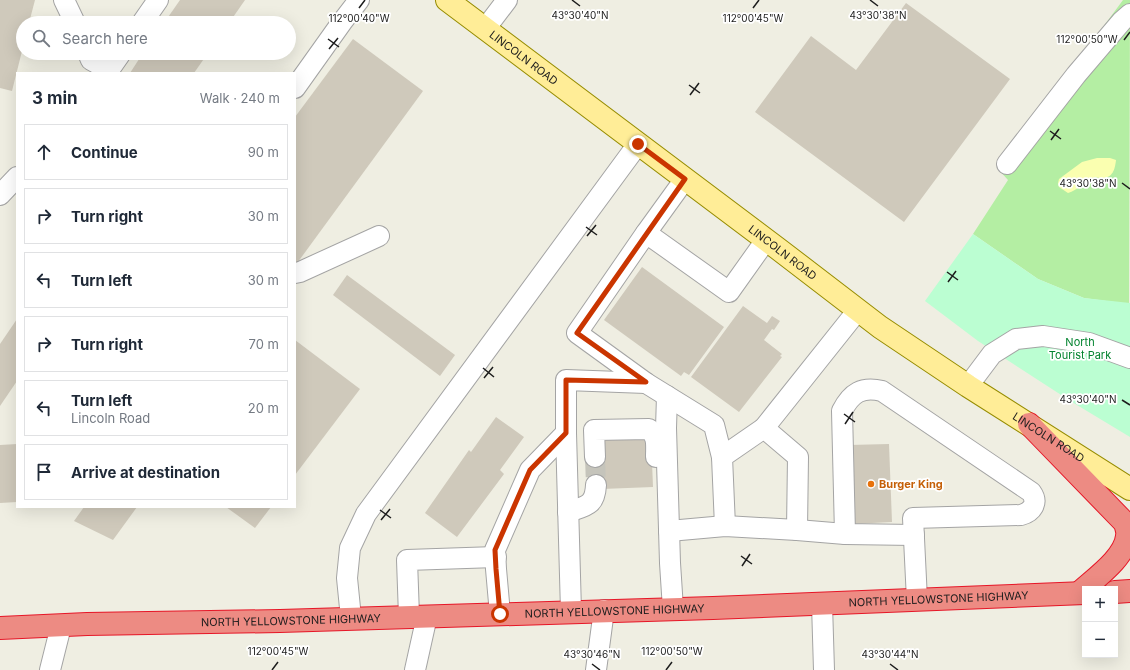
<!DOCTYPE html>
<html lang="en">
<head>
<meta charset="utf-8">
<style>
  body { margin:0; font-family:Inter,sans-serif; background:#f6f6f7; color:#1f2937 }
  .controls { position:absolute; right:12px; bottom:12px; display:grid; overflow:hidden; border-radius:0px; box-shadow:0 4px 16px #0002 }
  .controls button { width:36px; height:36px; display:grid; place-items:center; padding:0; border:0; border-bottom:1px solid #e0e1e3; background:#fff; color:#1f2937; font:20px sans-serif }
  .stop { position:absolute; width:12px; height:12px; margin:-9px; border:3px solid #ca3500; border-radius:50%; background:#fff }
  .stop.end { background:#ca3500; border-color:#fff; box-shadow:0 1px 4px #0008 }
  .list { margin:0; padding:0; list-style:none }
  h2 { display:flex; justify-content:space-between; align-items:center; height:52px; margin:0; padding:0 16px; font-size:17px }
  h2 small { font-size:13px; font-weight:400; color:#747a83 }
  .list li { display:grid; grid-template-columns:26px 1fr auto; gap:12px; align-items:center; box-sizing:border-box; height:56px; margin:0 8px 8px; padding:0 8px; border:1px solid #e0e1e3; border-radius:0px }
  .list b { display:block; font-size:15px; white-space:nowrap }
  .list p { margin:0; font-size:13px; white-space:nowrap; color:#747a83 }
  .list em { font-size:13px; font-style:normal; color:#747a83 }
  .icon { flex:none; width:22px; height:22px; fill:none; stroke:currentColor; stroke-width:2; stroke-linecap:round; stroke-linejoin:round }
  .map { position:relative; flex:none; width:1130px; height:670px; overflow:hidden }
  .search { position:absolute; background:#fff; box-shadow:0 4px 16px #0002; left:16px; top:16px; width:280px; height:44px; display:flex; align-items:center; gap:10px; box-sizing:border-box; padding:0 14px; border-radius:22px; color:#747a83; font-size:15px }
  .panel { position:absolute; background:#fff; box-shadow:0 4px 16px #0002; left:16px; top:72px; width:280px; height:436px; border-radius:0px }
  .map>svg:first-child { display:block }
</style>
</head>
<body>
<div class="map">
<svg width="1130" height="670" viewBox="0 0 1130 670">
  <rect width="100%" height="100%" fill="#efeee2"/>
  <!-- grass -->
  <polygon fill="#b4eea3" points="1123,0 1130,0 1129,304 1084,298 1038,279 973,234 1008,180 998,169"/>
  <!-- sand -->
  <path fill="#faffb0" d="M1097,158H1110L1116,160C1115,169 1113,178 1102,178C1098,178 1096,177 1093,178C1083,183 1078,190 1068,193L1059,187L1058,183L1059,179L1082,162Z"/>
  <!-- park -->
  <polygon fill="#bbfed2" points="973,234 1038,279 1084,298 1130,303 1130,437 1072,402 978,341 925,301"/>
  <!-- building -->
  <g fill="#cfc9bb">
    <polygon points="0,0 35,0 29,23 23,23 23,47 12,91 0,88"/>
    <polygon points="180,0 245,0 229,23 164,23"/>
    <polygon points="906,3 1010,79 904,222 755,112 811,36 856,70"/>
    <polygon points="353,39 423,91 295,266 295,117"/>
    <polygon points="143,53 208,53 194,73 130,73"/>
    <polygon points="642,267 724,327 689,375 684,372 681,376 604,320"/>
    <polygon points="347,275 455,355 440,376 333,295"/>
    <polygon points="743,306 767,323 772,316 780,321 774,330 772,329 764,340 782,354 780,356 782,357 739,412 691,377"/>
    <polygon points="17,319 17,381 0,406 0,344"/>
    <polygon points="295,340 360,389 295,475"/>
    <polygon points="496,417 524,437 500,470 504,474 457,537 425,513 469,450 471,452"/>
    <polygon points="651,437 653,487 602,489 591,485 591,457 600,439"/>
    <polygon points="17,444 17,502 0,503 0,445"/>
    <polygon points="889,444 892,522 852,524 849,445"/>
    <polygon points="84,507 137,507 113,540 74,521"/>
    <polygon points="226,507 271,507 255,528"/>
  </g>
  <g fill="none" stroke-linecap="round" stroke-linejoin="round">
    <!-- minor-tunnel -->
    <polyline stroke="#c5c4bb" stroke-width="20" stroke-dasharray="20 10" stroke-linecap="butt" points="595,457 596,485"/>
    <!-- minor casing -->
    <g stroke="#a4a4a4" stroke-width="22">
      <g id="minor">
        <polyline points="64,0 75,23"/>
        <polyline points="142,23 158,0"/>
        <polyline points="485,29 507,0"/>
        <polyline points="88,53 91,60 109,70"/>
        <polyline points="107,73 121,53"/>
        <polyline points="295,88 342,22 359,0"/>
        <polyline points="1007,164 1076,75 1122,21 1130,14"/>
        <polyline points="0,195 17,177"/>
        <polyline points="646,233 685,179"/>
        <polyline points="295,273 300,272 379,236"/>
        <polyline points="968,386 992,354 1016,339 1043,336 1089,343 1130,358"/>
        <polyline points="667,396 666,428 670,563 673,609"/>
        <polyline points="764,428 798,457 797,530"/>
        <path d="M595,457L594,430L649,429C658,437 656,445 656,457"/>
        <polyline points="722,457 714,425 646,383 577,333 646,233 729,292 766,240"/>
        <path d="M568,512C586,506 595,506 596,485"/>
        <polyline points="725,526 722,457 764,428 858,310"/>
        <polyline points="669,531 725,526 797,530 845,534 914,535"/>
        <path d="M845,534L842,411C851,393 862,386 882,391L1031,492C1039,503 1032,512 1021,515L913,518L917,600"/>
        <polyline points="822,604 824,670"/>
        <polyline points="571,611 566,433 566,380 646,383"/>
        <polyline points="500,614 496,569 495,550 530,470 566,433"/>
        <polyline points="409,616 407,560 496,557"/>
        <polyline points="351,618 347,578 350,548 366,514 638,144"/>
        <polyline points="50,670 61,626"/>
        <polyline points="415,670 427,616"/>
        <polyline points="596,670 604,610"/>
      </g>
    </g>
    <!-- major casing -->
    <g stroke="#968c00" stroke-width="24">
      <g id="major">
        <path id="s1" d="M447,0L777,248L880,327L968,386L1130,489"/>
      </g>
    </g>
    <!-- highway casing -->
    <g stroke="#e61627" stroke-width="24">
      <g id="highway">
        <path d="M1029,424L1125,523C1126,527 1128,532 1127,536C1125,558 1094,579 1079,593"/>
        <polyline points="1115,592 1130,591"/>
        <path id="s2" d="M0,628L87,624L280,621L713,608L1085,593"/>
      </g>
    </g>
    <!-- minor -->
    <use href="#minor" stroke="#fff" stroke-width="20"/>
    <!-- major -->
    <use href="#major" stroke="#ffed97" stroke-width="22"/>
    <!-- highway -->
    <use href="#highway" stroke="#ed8b83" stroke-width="22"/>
  </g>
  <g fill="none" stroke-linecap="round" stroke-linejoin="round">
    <!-- route -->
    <polyline stroke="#ca3500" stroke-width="5" points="500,614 496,569 495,550 530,470 566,433 566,380 646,382 577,333 685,179 638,144"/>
  </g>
  <!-- ticks -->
  <path fill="none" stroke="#1d1d1d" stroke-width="1.5" d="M572,0L580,6M870,0L878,6M359,8L365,0M753,8L759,0M328,39L339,47M1124,40L1130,32M329,49L338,38M689,85L700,93M690,95L699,83M1050,131L1061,139M1051,140L1059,129M1122,183L1130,189M586,227L597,235M587,236L596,225M947,272L958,280M948,282L956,271M483,368L494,377M484,378L493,367M1122,400L1130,405M844,414L855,422M845,424L853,412M380,510L391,518M381,520L390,509M741,556L752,564M742,566L750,554M592,664L600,670M890,664L898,670M272,670L278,662M666,670L672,662"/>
  <!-- markers -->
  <circle fill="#e8710a" stroke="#fff" stroke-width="1.5" cx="871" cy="484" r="4"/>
  <g text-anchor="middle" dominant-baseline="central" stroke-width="3.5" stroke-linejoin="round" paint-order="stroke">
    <!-- street labels -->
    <g font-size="11" fill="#1d1d1d" stroke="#fff">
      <text stroke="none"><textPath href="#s1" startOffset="96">LINCOLN ROAD</textPath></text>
      <text stroke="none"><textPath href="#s1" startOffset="420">LINCOLN ROAD</textPath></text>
      <text stroke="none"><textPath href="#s1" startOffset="744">LINCOLN ROAD</textPath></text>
      <text stroke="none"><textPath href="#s2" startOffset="939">NORTH YELLOWSTONE HIGHWAY</textPath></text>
      <text stroke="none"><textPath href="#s2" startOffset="615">NORTH YELLOWSTONE HIGHWAY</textPath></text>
      <text stroke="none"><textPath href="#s2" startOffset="291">NORTH YELLOWSTONE HIGHWAY</textPath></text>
    </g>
    <!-- park labels -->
    <g font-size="11" fill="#03832f" stroke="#fff">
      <text x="1080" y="342">North<tspan x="1080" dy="13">Tourist Park</tspan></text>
    </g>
    <!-- food labels -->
    <g font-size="11" font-weight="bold" fill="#c56008" stroke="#fff" text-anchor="start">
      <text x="879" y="484">Burger King</text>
    </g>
  </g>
  <g font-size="10" text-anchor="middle" fill="#1d1d1d" stroke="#fff" stroke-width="3.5" stroke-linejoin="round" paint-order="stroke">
    <text x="580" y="19">43°30'40"N</text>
    <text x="878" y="19">43°30'38"N</text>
    <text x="753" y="22">112°00'45"W</text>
    <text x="359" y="22">112°00'40"W</text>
    <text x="1087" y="43">112°00'50"W</text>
    <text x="1088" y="187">43°30'38"N</text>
    <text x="1088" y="403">43°30'40"N</text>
    <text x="278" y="655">112°00'45"W</text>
    <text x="672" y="655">112°00'50"W</text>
    <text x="592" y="658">43°30'46"N</text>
    <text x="890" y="658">43°30'44"N</text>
  </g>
</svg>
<div class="controls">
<button>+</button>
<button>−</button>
</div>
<div class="stop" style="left:500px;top:614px"></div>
<div class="stop end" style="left:638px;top:144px"></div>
<div class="search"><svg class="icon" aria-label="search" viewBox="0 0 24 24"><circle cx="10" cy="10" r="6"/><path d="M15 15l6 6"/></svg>Search here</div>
<section class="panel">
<h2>3 min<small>Walk · 240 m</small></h2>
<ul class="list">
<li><svg class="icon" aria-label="ahead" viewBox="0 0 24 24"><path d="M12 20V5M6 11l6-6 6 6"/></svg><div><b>Continue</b></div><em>90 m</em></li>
<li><svg class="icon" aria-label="right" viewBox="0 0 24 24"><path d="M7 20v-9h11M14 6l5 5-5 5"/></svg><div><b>Turn right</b></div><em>30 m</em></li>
<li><svg class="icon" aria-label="left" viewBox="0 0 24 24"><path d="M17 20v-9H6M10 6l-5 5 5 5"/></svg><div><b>Turn left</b></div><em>30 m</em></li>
<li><svg class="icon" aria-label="right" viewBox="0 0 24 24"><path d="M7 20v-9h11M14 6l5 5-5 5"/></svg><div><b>Turn right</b></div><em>70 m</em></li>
<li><svg class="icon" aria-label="left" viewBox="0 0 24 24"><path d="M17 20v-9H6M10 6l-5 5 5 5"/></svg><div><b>Turn left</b><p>Lincoln Road</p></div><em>20 m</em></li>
<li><svg class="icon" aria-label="arrive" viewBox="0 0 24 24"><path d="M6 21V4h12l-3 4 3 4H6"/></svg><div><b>Arrive at destination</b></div></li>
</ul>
</section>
</div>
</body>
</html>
